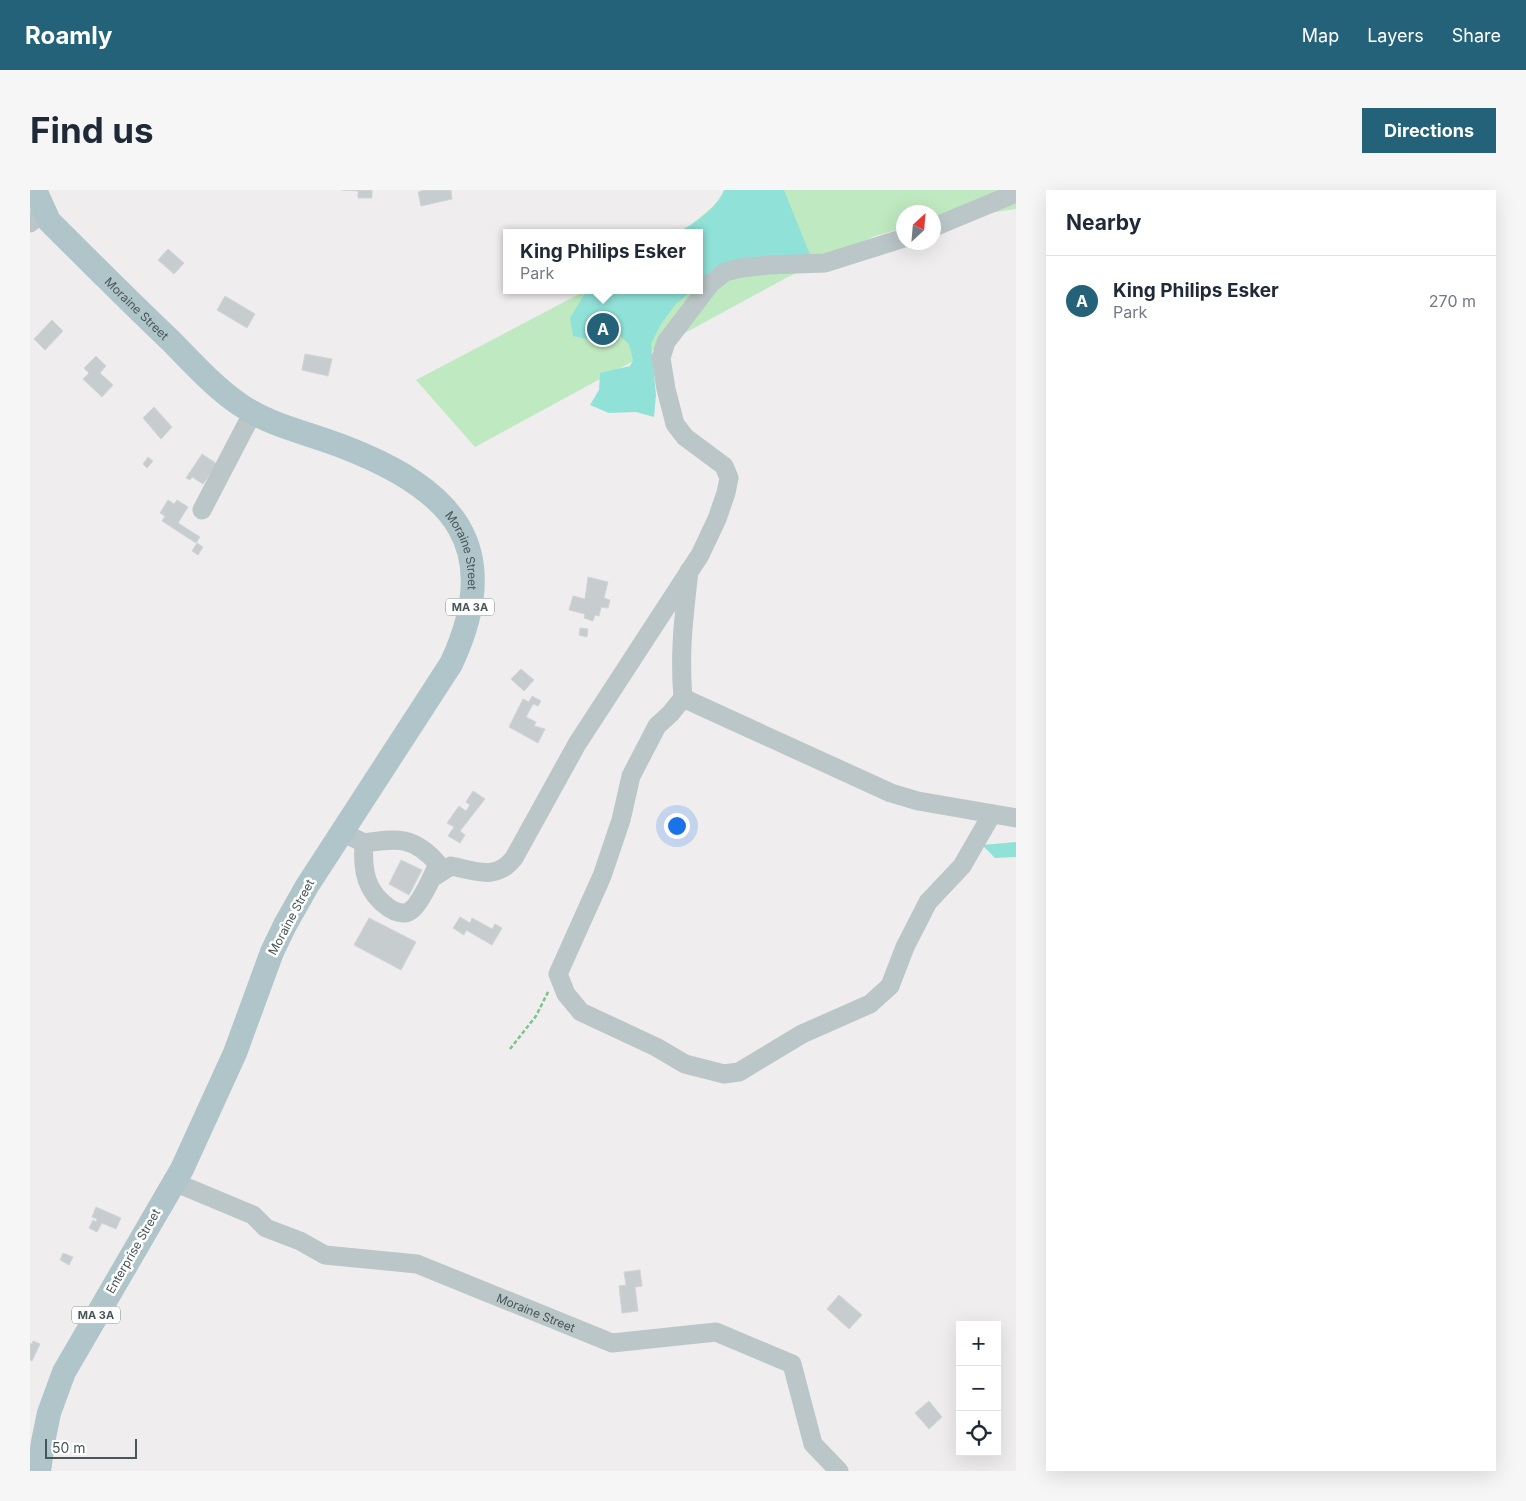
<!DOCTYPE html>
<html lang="en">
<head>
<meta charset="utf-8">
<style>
  body { margin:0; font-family:Inter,sans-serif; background:#f6f6f7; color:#1f2937 }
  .controls { position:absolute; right:15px; bottom:15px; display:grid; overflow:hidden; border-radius:0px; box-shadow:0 5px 20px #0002 }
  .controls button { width:45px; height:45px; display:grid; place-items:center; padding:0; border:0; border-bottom:1px solid #e0e1e3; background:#fff; color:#1f2937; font:25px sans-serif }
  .compass { position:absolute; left:866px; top:15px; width:45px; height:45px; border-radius:50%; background:#fff; box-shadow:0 5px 20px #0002; rotate:26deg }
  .scale { position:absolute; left:15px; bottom:12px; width:92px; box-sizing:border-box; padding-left:5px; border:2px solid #475658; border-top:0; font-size:14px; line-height:18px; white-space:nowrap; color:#475658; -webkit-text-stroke:4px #fff; paint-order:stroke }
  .you { position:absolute; left:646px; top:635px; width:18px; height:18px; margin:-12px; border:4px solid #fff; border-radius:50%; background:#1a73e8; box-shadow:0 0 0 8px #1a73e833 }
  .badge { display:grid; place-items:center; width:32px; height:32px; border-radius:50%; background:#24627a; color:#fff; font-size:16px; font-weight:700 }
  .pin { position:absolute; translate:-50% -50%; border:2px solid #fff; box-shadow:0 1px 5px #0006 }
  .popup { position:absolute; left:473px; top:39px; width:200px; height:65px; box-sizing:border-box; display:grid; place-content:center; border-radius:0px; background:#fff; filter:drop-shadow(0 1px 4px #0005); font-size:16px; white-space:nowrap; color:#747a83 }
  .popup b { font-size:19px; color:#1f2937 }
  .popup::after { content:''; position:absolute; left:50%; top:100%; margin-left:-10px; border:10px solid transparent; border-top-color:#fff }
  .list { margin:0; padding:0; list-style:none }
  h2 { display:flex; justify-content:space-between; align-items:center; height:65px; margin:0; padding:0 20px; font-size:21px }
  h2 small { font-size:16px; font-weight:400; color:#747a83 }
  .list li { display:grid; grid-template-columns:32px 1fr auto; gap:15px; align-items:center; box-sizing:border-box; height:90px; padding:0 20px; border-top:1px solid #e0e1e3 }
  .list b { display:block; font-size:19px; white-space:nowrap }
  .list p { margin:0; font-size:16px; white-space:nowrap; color:#747a83 }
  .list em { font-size:16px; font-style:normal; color:#747a83 }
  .icon { flex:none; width:28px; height:28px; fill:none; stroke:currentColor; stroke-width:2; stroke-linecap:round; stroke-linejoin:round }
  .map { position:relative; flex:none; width:986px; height:1281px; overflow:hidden; border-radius:0px }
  header { display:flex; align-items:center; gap:30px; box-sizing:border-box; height:70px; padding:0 25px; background:#24627a; color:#fff }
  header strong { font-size:24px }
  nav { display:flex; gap:28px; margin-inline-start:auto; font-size:18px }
  .intro { display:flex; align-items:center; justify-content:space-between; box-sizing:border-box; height:120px; padding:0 30px }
  h1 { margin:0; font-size:35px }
  .button { padding:12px 22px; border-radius:0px; background:#24627a; color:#fff; font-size:18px; font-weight:700 }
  main { display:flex; gap:30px; padding:0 30px }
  aside { flex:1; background:#fff; border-radius:0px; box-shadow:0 5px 20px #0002 }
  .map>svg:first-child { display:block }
</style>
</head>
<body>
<header>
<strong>Roamly</strong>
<nav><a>Map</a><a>Layers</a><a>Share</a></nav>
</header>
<div class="intro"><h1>Find us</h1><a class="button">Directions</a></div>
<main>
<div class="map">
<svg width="986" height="1281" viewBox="0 0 986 1281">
  <rect width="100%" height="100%" fill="#efedee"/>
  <!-- green -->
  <polygon fill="#bfe9c1" points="703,0 986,0 986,19 904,31 904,22 874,22 873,38 845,46 756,88 445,257 386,190 557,100 669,100 669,43 651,43"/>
  <!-- water -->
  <g fill="#90e2d8">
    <path d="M694,0H754L781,67L669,94V43H643C661,38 687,18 694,0Z"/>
    <polygon points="557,100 662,100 645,115 631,134 621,154 626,205 624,227 606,222 579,223 560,215 569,200 570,183 600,176 603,170 599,154 589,145 556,149 543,146 540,128"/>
    <polygon points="986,652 986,667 965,668 952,655"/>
  </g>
  <!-- building -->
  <g fill="#c7ccce" stroke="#d1d5d8">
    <polygon points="312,0 342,0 342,8 328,8 328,1"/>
    <polygon points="395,0 421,0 422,9 391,16 388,2"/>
    <polygon points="138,59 154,73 144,84 128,70"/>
    <polygon points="195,106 225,124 217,138 187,120"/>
    <polygon points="22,130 33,141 15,160 4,149"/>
    <polygon points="275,164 302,169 298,186 272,180"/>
    <polygon points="66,166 76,176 70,183 83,195 72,207 53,189 59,183 54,178"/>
    <polygon points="124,217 142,237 131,249 113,228"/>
    <polygon points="172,264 187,274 173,294 162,287 160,290 156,288"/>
    <polygon points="118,267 123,271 117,278 113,274"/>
    <polygon points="138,310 144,314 147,310 158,317 148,333 170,347 166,353 132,331 135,326 130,323"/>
    <polygon points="167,353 173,357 168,365 162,361"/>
    <polygon points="558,387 578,392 574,408 580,410 578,418 571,417 569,426 565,425 563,431 554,428 555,424 539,420 543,406 555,409"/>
    <polygon points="550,438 558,439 557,447 549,445"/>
    <polygon points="491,479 504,490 494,501 481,489"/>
    <polygon points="502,506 511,511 508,516 503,514 496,527 506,532 504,536 515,539 508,553 479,537 493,509 499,512"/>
    <polygon points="443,601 455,609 430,641 435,645 430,653 418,646 424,637 417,633 429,616 436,621 440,615 436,612"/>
    <polygon points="371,670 392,680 379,705 359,694"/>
    <polygon points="430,727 440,733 442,728 462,739 465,734 472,738 462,755 436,740 434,745 423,738"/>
    <polygon points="339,728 386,752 371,780 324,755"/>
    <polygon points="66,1017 91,1028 86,1039 72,1033 67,1042 59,1038 63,1030 66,1032 67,1029 62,1027"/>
    <polygon points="33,1063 43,1067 39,1075 30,1070"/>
    <polygon points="610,1080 612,1096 605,1097 608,1121 592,1123 589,1096 596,1095 594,1082"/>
    <polygon points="809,1105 832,1125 819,1139 797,1119"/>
    <polygon points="3,1151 10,1154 2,1171 0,1170 0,1153 2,1154"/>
    <polygon points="899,1211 912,1227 899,1239 885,1223"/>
  </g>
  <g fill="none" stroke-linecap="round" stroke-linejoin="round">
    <!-- path -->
    <polyline stroke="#7bc487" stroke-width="2.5" stroke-dasharray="4 2.5" stroke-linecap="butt" points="480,859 506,826 519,800"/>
    <!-- minor -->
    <g stroke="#bac6c8" stroke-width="19">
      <polyline points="0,33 14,21"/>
      <polyline points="904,37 986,3"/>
      <polyline points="172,320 223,222"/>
      <path d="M659,381C654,426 649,462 653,508L641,523L627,536L601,586L591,630L572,686L528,784L536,804L551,822L626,857L655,874L694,884L709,882L772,844L840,814L860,796L875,757L898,712L932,676L962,624"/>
      <polyline points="653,508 861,603 888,611 986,628"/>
      <path d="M312,642L334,653C332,681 336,702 359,718C365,722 374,725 380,721C390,715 403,685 408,674C384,646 367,648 334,653"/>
      <path d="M402,688L421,676C446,681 466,691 484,668L547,554L670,365L687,329L696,303L699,288L694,276L655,247L645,234L636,199L631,168L636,152L681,93L695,82L711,78L738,75L795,73L874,48"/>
      <path id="s1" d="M144,992L223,1025L236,1038L270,1051L295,1065L387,1074L582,1153L686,1142L762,1174L783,1254L809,1281"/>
    </g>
    <!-- major -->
    <path stroke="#afc5c9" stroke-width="24" id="s2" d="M5,0L19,31C59,71 99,111 140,150C162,172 183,196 209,214C240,236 279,243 314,257C423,299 476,357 421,474L277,696L255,735L242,762L205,863L152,979L34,1182L19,1223L13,1252L9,1281"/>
  </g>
  <g text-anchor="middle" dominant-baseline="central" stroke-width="5" stroke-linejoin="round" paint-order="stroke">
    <!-- shield labels -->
    <g fill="#fff" stroke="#7e898a" stroke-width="1">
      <rect x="416" y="408.5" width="48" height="17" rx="4"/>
      <rect x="42" y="1116.5" width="48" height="17" rx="4"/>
    </g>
    <g font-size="11" font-weight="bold" fill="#475658">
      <text x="440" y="417">MA 3A</text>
      <text x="66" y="1125">MA 3A</text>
    </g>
    <!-- street labels -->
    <g font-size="12" fill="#475658" stroke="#fff">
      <text stroke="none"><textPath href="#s2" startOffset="158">Moraine Street</textPath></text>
      <text stroke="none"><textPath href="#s2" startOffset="578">Moraine Street</textPath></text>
      <text transform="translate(261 727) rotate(-62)">Moraine Street</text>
      <text transform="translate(103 1061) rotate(-60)">Enterprise Street</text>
      <text stroke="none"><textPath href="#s1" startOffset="390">Moraine Street</textPath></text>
    </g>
  </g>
</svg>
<div class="controls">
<button>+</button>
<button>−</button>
<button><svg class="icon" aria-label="locate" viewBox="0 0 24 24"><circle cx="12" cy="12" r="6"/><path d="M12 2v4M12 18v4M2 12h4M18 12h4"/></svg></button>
</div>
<svg class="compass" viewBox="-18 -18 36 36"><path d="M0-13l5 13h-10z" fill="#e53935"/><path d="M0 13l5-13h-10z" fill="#747a83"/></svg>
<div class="scale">50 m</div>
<div class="you"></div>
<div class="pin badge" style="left:573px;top:139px">A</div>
<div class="popup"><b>King Philips Esker</b>Park</div>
</div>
<aside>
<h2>Nearby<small></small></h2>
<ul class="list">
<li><span class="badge">A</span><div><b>King Philips Esker</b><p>Park</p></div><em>270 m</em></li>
</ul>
</aside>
</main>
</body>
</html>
